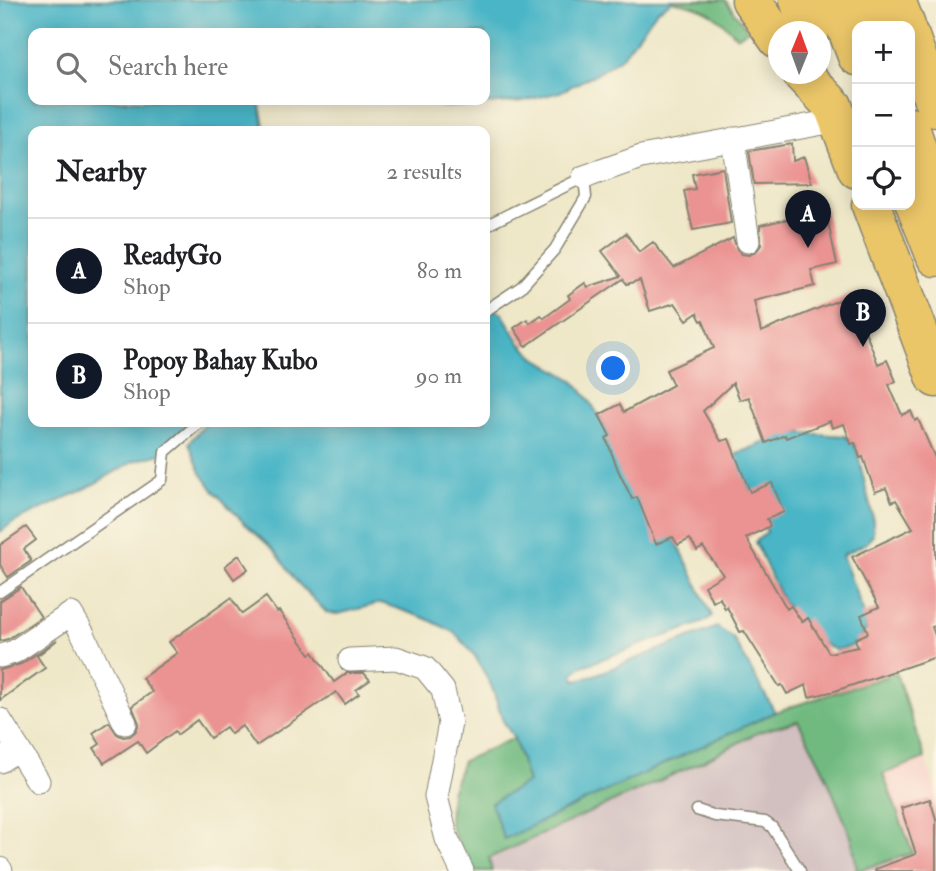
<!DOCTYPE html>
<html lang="en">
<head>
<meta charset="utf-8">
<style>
  body { margin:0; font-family:"IM FELL Double Pica",serif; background:#f2f2f2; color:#202124 }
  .controls { position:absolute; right:21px; top:21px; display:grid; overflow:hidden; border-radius:14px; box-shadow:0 4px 18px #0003 }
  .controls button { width:63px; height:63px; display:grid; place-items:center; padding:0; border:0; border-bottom:2px solid #e0e0e0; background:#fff; color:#202124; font:35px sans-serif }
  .compass { position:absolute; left:768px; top:21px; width:63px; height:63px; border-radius:50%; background:#fff; box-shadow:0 4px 18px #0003; rotate:1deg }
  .you { position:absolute; left:614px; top:369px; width:24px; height:24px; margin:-18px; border:5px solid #fff; border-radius:50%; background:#1a73e8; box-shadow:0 0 0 10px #1a73e833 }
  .badge { display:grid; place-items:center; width:46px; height:46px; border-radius:50%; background:#111827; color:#fff; font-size:23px; font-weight:700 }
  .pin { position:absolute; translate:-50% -58px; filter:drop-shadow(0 2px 4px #0008) }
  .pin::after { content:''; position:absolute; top:37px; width:24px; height:21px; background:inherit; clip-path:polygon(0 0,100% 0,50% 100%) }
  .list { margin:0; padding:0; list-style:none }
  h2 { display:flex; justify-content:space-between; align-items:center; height:91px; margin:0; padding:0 28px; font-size:30px }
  h2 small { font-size:23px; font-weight:400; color:#757577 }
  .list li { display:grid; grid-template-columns:46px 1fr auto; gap:21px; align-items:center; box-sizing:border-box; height:105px; padding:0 28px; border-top:2px solid #e0e0e0 }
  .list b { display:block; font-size:26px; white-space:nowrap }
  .list p { margin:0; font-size:23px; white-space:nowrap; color:#757577 }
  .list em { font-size:23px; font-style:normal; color:#757577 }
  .icon { flex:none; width:38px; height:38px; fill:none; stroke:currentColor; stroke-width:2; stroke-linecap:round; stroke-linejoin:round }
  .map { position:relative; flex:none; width:936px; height:871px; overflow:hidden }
  .search { position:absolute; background:#fff; box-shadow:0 4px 18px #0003; left:28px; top:28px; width:462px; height:77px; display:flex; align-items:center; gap:18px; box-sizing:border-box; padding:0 24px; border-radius:14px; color:#757577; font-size:26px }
  .panel { position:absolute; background:#fff; box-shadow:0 4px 18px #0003; left:28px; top:126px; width:462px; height:301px; border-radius:14px }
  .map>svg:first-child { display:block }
</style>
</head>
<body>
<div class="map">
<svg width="936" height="871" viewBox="0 0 936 871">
  <rect width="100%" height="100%" fill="#fcf5e5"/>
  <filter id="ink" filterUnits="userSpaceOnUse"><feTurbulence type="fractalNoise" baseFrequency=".0143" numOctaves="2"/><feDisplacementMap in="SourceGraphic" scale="14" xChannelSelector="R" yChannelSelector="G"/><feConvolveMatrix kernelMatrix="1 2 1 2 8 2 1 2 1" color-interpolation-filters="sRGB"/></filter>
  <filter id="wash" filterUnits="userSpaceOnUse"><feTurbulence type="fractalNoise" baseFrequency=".00686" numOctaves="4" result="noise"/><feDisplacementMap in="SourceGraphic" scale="28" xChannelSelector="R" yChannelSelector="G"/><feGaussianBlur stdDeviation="1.57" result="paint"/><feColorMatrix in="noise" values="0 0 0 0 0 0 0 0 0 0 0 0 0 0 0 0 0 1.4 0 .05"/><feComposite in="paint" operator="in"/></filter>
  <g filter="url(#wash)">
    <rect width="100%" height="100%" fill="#eee7c8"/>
    <!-- built -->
    <polygon fill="#f7d1c7" points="925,758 936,791 936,871 902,871 898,859 913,852 883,773"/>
    <!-- industrial -->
    <polygon fill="#d2bfc0" points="799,721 823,769 852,839 857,871 898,859 902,871 492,871 489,858 701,762 759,732"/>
    <!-- forest -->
    <g fill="#70ba80" stroke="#466b4e" stroke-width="2">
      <path d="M674,0H725L748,30L737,37C717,15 704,6 674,2Z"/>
      <polygon points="896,673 925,758 883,774 913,853 857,871 852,839 823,769 798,721 759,732 701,762 489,858 492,871 470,871 449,822 451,792 463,761 514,738 528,783 505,838 775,712"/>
    </g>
    <!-- water -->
    <g fill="#4ab5c6" stroke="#336871" stroke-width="2">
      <path d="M0,0H674L657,11L622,57L598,73L560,92L524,101L447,107L409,100H485V33H341C324,23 308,29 290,33H33V100H259L265,131H33V422H199L161,454L134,461L87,488L12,523L0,532Z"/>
      <polygon points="495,309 502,313 520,343 536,358 573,380 588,398 681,550 712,616 704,622 580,667 573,674 575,680 589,677 717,627 733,638 775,712 504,839 491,803 528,782 514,738 503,721 491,685 475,656 454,632 425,618 381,603 338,614 327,613 295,580 275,551 244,523 213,490 201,473 189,443 207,422 254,422 256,428 272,422 485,422 485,317"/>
      <polygon points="788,432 845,436 856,446 873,518 873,534 867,543 842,555 863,611 866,631 852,646 835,650 819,641 783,602 755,542 767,532 733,456"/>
    </g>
    <g id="blocks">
      <!-- building -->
      <g fill="#eb9392" fill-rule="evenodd">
        <polygon points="792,144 793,161 804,157 812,183 754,184 749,151"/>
        <polygon points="723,168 731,223 693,230 684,191 695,189 692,174"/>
        <path d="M817,202L820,209L825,208L837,264L811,270L815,286L754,301L761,332L851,295L878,364L887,360L896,381L889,385L902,415L911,411L915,421L918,419L936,460V626L932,627L936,638V657L835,691L809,697L806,685L787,694L782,685L779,686L744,631L740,632L727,607L725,609L720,598L713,602L704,586L723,575L703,547L697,551L690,539L678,545L673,537L656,544L637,497L632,499L618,470L606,438L610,436L599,415L620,404L624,412L673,385L666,370L714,348L703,320L701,321L697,313L687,320L675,303L650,311L640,280L627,284L623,279L526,346L514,328L527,319L530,323L541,315L544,318L570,299L568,295L585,283L588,287L621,276L602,251L626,233L639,252L653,242L674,268L733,238L737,249L742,254L749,255L756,252L761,245L760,225L798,217L797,214L804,213L802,206ZM733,383L740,400L749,397L766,443L785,435L786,438L830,421L832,428L844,424L851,444L855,443L860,458L863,457L875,492L886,488L892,502L896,500L913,528L852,557L879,607L861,615L868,633L855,639L858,647L829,653L808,618L802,622L791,606L787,609L746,538L770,526L767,519L784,512L772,483L750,492L729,439L721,441L703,411Z"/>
        <polygon points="26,527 36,540 24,549 31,561 8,577 0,565 0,545"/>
        <polygon points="239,555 248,569 234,579 225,566"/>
        <polygon points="21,587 41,617 8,639 0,641 0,601"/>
        <polygon points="266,597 277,612 279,611 310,654 313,652 334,682 347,673 364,673 370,680 356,690 359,694 345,704 336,692 256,746 242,726 231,734 226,727 210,738 197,720 177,735 175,731 146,753 138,741 104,763 94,748 100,744 93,733 109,722 117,734 123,737 130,736 136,731 139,723 132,706 152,692 142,678 177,653 169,642 231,598 242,614"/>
        <polygon points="57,640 37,656 45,668 0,700 0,670 21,664"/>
        <polygon points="930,799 936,819 936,871 875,871 875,869 916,854 901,808"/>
      </g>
    </g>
  </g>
  <g filter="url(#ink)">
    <use href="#blocks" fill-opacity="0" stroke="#858272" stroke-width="2"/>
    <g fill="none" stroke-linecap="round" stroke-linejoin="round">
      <!-- service casing -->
      <g stroke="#858272" stroke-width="13">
        <g id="service">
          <polyline points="485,226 584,177 586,197 555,249 521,287 485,311"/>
          <polyline points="0,592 162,480 165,452 200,422"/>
          <polyline points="697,810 715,816 765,822 772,827 800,871"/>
        </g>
      </g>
      <!-- minor casing -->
      <g stroke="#858272" stroke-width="25">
        <g id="minor">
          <polyline points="733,139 748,241"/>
          <polyline points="584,177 641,157 839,120"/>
          <polyline points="0,656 14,652 71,614 83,634 125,723"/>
          <polyline points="350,660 396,658 425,668 443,690 450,723 436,797 447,839 462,871"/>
          <polyline points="0,720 38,781"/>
          <polyline points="0,761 18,749"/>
          <polyline points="0,869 1,871"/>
        </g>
      </g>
      <!-- trunk casing -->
      <g stroke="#858272" stroke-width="41">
        <g id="trunk">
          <polyline points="896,0 906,26"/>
          <polyline points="910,37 936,108"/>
          <polyline points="833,106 857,169"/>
          <polyline points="871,205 936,378"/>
        </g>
      </g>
      <!-- motorway casing -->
      <g stroke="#858272" stroke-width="41">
        <g id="motorway">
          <polyline points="751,0 778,39"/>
          <polyline points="799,0 810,32"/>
          <polyline points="836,0 857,56"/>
          <polyline points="865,0 874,26"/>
          <polyline points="802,74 833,106"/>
          <polyline points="910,127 936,206"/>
          <polyline points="910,191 936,257"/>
        </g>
      </g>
      <!-- service -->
      <use href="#service" stroke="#fff" stroke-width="10"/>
      <!-- minor -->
      <use href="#minor" stroke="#fff" stroke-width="23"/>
      <!-- trunk -->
      <use href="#trunk" stroke="#ebc669" stroke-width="38"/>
      <!-- motorway -->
      <use href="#motorway" stroke="#ebc669" stroke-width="38"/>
    </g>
  </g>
</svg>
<div class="controls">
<button>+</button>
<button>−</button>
<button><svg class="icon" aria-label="locate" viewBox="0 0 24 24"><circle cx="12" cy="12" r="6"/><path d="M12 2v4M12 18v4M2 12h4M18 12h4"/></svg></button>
</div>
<svg class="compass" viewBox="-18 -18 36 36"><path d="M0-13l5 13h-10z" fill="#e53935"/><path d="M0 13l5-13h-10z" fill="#757577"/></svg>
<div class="you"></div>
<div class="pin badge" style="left:808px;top:248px">A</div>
<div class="pin badge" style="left:863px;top:347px">B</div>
<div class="search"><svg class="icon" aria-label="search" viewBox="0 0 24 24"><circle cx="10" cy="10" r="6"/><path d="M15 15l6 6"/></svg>Search here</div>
<section class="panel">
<h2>Nearby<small>2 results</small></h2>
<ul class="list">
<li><span class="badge">A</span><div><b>ReadyGo</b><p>Shop</p></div><em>80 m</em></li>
<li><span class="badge">B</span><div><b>Popoy Bahay Kubo</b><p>Shop</p></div><em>90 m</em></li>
</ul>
</section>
</div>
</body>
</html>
